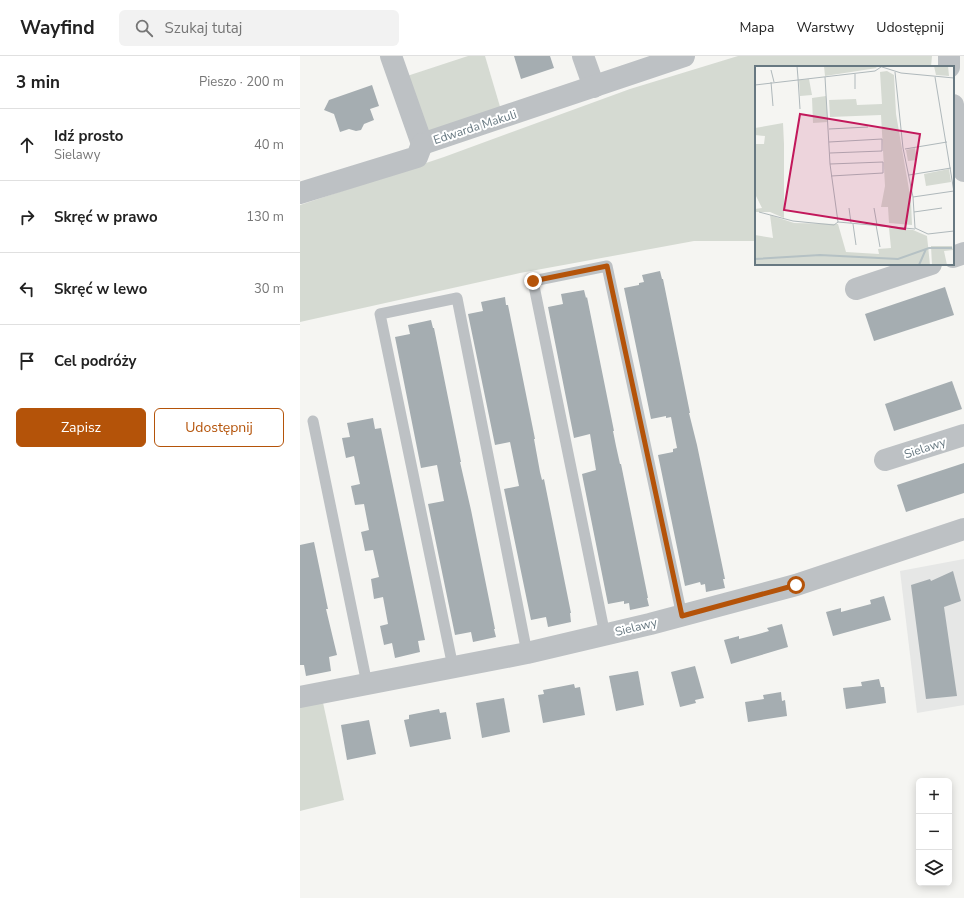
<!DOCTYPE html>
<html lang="pl">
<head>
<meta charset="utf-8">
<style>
  body { margin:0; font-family:"Nunito Sans",sans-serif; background:#f2f2f2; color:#222 }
  .controls { position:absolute; right:12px; bottom:12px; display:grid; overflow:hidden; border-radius:6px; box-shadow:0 2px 10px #0003 }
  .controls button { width:36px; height:36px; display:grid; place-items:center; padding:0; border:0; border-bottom:1px solid #e0e0e0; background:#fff; color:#222; font:20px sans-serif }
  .stop { position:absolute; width:12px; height:12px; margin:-9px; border:3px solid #b45309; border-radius:50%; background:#fff }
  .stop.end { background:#b45309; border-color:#fff; box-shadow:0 1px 4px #0008 }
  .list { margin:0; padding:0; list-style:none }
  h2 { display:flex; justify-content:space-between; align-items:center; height:52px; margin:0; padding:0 16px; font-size:17px }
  h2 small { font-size:13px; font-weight:400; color:#767676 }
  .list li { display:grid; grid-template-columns:26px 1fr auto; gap:12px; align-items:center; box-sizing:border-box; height:72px; padding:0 16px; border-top:1px solid #e0e0e0 }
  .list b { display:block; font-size:15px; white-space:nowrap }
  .list p { margin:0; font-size:13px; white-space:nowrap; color:#767676 }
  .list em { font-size:13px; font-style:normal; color:#767676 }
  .actions { display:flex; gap:8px; padding:12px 16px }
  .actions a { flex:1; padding:9px 0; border:1px solid #b45309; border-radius:6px; text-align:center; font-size:14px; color:#b45309 }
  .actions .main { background:#b45309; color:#fff }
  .icon { flex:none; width:22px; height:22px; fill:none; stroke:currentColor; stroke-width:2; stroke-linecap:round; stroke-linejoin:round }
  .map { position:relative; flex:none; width:664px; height:842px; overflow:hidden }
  header { display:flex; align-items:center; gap:24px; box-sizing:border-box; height:56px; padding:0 20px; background:#fff; border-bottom:1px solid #e0e0e0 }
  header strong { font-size:19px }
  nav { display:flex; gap:22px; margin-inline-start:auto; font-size:14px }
  .search { width:280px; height:36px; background:#f2f2f2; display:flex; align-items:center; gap:10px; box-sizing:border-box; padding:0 14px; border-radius:6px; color:#767676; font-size:15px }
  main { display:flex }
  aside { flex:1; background:#fff }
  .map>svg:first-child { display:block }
</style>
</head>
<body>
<header>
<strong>Wayfind</strong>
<div class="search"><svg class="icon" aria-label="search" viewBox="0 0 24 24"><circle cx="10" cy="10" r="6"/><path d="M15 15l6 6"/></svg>Szukaj tutaj</div>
<nav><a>Mapa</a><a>Warstwy</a><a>Udostępnij</a></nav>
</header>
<main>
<aside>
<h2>3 min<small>Pieszo · 200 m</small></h2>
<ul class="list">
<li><svg class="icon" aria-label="ahead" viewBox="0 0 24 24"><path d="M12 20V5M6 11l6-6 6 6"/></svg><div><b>Idź prosto</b><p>Sielawy</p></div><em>40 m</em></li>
<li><svg class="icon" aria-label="right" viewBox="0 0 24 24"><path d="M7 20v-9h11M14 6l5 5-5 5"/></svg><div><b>Skręć w prawo</b></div><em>130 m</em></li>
<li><svg class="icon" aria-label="left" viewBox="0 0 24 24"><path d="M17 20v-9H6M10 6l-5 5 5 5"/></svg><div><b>Skręć w lewo</b></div><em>30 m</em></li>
<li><svg class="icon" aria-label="arrive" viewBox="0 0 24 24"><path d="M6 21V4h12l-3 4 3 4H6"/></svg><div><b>Cel podróży</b></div></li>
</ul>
<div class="actions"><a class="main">Zapisz</a><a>Udostępnij</a></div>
</aside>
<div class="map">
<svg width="664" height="842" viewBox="0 0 664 842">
  <rect width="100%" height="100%" fill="#f5f5f2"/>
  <!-- built -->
  <polygon fill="#e6e7e6" points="664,503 664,649 617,657 600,515"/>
  <!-- green -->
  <g fill="#d5dad2">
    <polygon points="168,0 185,0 201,54 126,77 104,21"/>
    <polygon points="438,0 632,0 631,11 456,11 456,185 394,185 220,217 0,266 0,149 144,101 330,33"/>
    <polygon points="22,642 44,744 0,755 0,647"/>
  </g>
  <!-- building -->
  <g fill="#a5adb1">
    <polygon points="214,0 250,0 254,12 221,23"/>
    <polygon points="72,29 79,50 70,53 74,64 64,68 61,74 56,75 49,73 40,76 34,58 24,54 29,44"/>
    <polygon points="360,215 362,223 363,223 390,357 389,357 397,389 425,523 423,523 425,532 406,536 405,528 401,529 400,526 385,530 358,399 373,396 373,393 377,392 371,361 366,362 366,360 351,363 324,232 339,229 339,227 344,226 342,219"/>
    <polygon points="645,231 654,259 574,285 565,258"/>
    <polygon points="284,234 286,242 287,241 314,375 313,375 316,390 320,408 321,408 348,542 347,542 349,550 330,554 329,547 324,548 324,545 308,548 282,418 296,414 290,378 274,382 248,251 263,248 261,238"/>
    <polygon points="205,241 206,249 208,249 235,383 234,383 240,416 242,424 244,423 271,557 270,557 271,566 248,571 246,561 231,564 204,433 219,430 210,386 195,389 168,258 183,255 181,246"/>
    <polygon points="131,264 133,272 134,272 161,406 160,406 171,454 195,573 194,573 196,581 173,586 171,576 155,579 128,448 144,445 137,409 121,412 95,281 110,278 108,269"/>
    <polygon points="652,325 662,353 594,375 585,348"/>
    <polygon points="73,362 75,373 81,372 125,584 118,585 120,596 95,602 92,587 84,589 80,570 88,568 83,541 74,543 71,523 79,521 73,494 65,495 63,485 61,476 69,474 64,448 55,449 51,430 60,428 54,400 46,402 42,382 50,381 47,367"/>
    <polygon points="664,407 664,437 606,456 597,429"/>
    <polygon points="14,486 28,553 26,553 37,599 29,601 31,615 6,620 4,609 0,609 0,489"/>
    <polygon points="653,515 661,545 644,551 657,640 626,643 611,529 630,523 631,525"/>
    <polygon points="584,540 591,564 533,580 526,556 541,552 541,556 571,548 570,544"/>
    <polygon points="482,568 488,591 431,608 424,584 439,580 439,583 455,579 469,575 467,572"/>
    <polygon points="395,610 404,642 395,644 396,647 380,651 371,616"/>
    <polygon points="338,615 344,649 316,655 309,620"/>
    <polygon points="579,623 581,631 584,631 586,647 546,653 543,632 562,630 561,626"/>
    <polygon points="274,628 275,632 280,631 285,659 243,667 238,639 244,638 243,634"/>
    <polygon points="481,636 482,645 485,644 487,660 448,666 445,646 464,643 463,639"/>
    <polygon points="204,642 210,676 182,682 176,647"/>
    <polygon points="139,653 140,657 146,656 151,683 110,691 104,664 109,663 109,659"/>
    <polygon points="69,664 76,698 47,704 41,669"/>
  </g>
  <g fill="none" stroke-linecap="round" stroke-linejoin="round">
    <!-- lane -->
    <g stroke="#bdc1c4" stroke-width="11">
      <polyline points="13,365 67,628"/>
      <polyline points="305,579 233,225 307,210 382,560"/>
      <polyline points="153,611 80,258 157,242 227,597"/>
    </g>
    <!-- street -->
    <g stroke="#bdc1c4" stroke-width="22">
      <polyline points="91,0 122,88"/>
      <polyline points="283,0 294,31"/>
      <polyline points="649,0 649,11"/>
      <polyline points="653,49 664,115"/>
      <polyline points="122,88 384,0"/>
      <polyline points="0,137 117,101 122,88"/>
      <polyline points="653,201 664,197"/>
      <polyline points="556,233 631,208"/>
      <polyline points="585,404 664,379"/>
      <polyline points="0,641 227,597 350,568 496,529 664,473"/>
    </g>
  </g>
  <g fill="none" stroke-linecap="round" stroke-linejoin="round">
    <!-- route -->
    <polyline stroke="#b45309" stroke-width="5" points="233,225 307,210 382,560 496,529"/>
  </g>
  <g text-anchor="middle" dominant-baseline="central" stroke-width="4" stroke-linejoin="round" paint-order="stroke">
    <!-- street labels -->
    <g font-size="12" fill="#677881" stroke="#fff">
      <text transform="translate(175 71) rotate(-18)">Edwarda Makuli</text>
      <text transform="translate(625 392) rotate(-18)">Sielawy</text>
      <text transform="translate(336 571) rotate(-14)">Sielawy</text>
    </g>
  </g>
  <!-- overview -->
  <g transform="translate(455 10)">
    <rect width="199" height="199" fill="#f5f5f2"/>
    <path d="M69,0H119L122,2L70,10ZM179,0H193L194,10L181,9ZM132,5L139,9L141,48L156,135L157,159L134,157L133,141H126L130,120L126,49L75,51L74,34L101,33L102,39L127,38L125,6ZM54,13L57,29L45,30L44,14ZM71,30L73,56L58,57L57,32ZM28,57L29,78V152L15,146H0V143L7,142L0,128V78H9L10,70L0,69V62ZM160,82L162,94L153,95L151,84ZM194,103L196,116L171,120L169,108ZM15,149L39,157L83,158L91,186L124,188L123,183L136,182L134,162L158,164L172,170L175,199H0V169L18,172ZM176,180H197L198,184L189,185L192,199H177Z" fill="#d5dad2"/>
    <path fill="none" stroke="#b5c1c4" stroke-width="2" d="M0,193L65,189L143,193L174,182H197M164,199L171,183"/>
    <path fill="none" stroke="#afb8bb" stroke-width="1" d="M42,0L43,12M124,0L146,7L199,12M16,4L19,16M140,6L148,82L158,131L160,162L173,168L199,165M100,8V23M70,11L75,98L83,156M180,11L199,126M43,12L45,43M16,16L18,40M0,19L120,5L126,1M74,63L113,61M74,76L127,73V85L75,87M150,83L192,76M75,98L128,96V107L76,110M154,109L196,102M158,131L199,125M94,142L96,157M119,142L122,159M4,146L38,155L79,159L83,156M159,146L187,142M83,156L160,163M98,158L101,179M121,159L125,181"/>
    <path fill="#c2185b" fill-opacity="0.15" stroke="#c2185b" stroke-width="2" d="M45,48L165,68L150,163L29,144Z"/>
    <rect width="199" height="199" fill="none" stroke="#677881" stroke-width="2"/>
  </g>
</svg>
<div class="controls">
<button>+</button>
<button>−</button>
<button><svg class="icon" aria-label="layers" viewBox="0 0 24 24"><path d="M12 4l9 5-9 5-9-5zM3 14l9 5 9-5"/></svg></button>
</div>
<div class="stop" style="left:496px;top:529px"></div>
<div class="stop end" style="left:233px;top:225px"></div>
</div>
</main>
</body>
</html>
